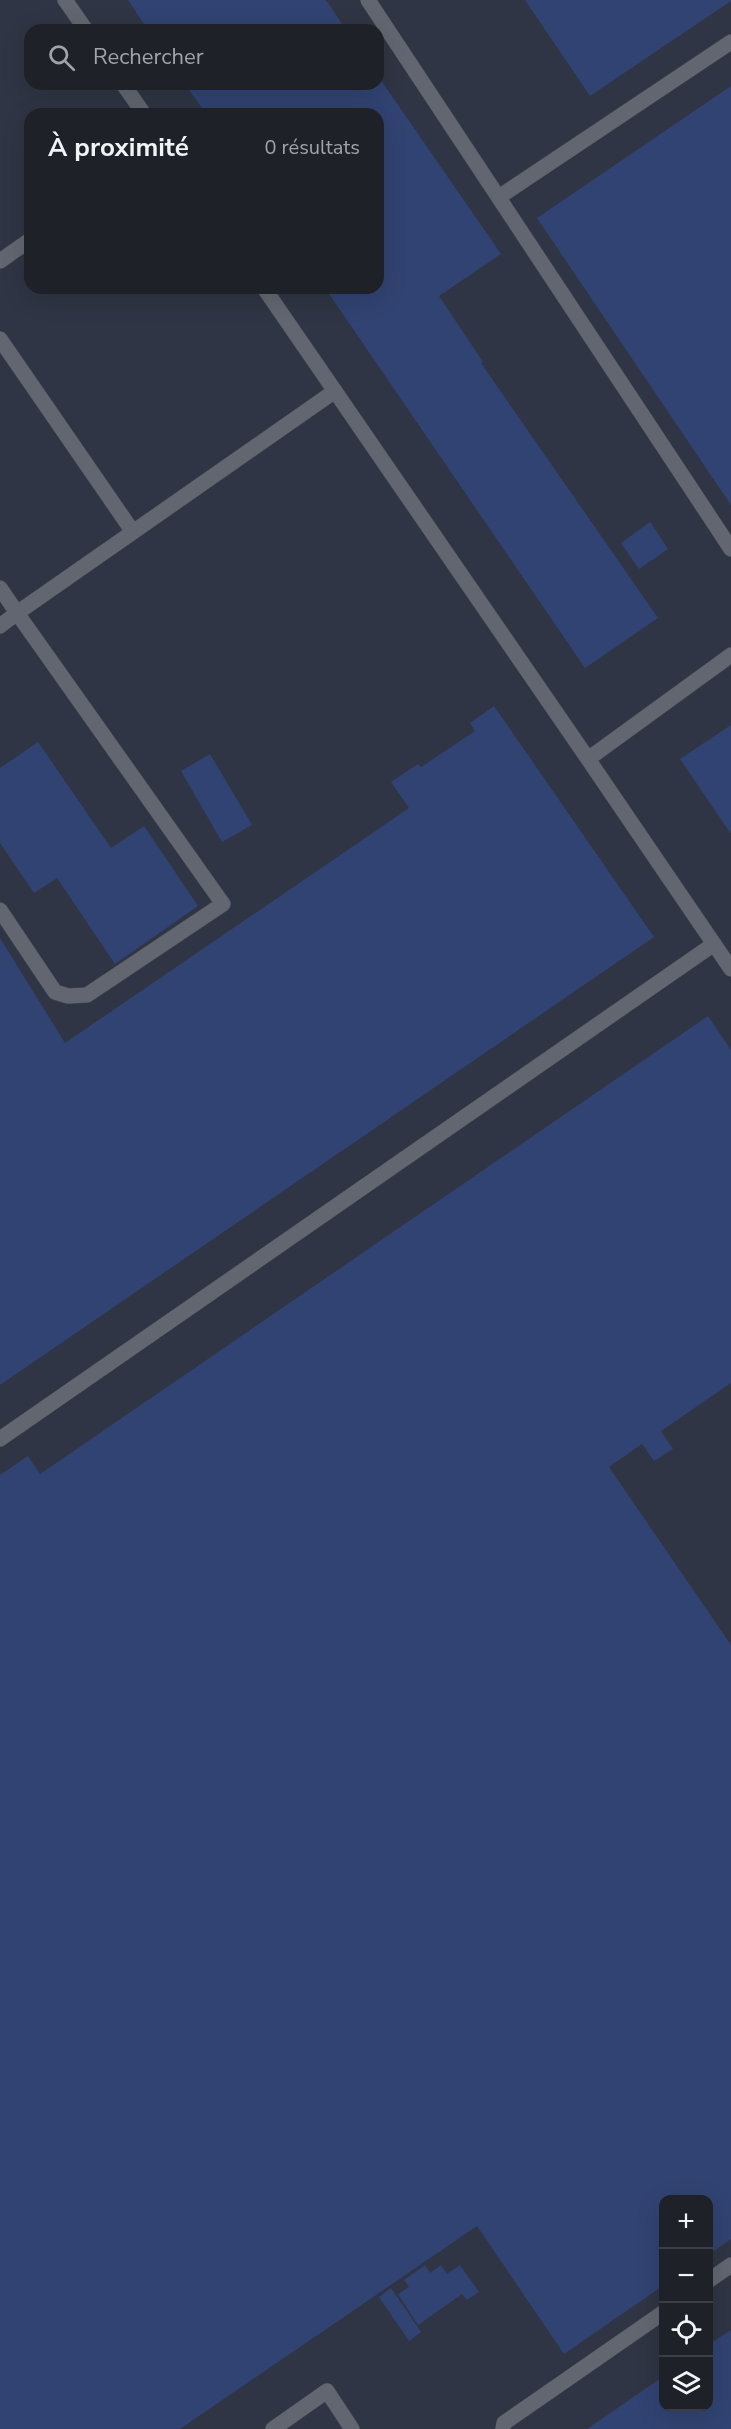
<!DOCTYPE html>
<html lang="fr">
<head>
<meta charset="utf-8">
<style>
  body { margin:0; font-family:"Nunito Sans",sans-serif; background:#262930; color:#f1f3f6 }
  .controls { position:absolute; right:18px; bottom:18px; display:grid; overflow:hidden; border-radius:12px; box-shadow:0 6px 24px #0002 }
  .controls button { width:54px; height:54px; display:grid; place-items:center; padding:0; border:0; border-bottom:2px solid #3c3e45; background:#1e2128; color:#f1f3f6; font:30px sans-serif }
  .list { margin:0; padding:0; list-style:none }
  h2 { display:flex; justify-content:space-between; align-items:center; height:78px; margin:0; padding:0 24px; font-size:26px }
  h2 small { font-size:20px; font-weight:400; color:#a1a3a8 }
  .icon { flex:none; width:33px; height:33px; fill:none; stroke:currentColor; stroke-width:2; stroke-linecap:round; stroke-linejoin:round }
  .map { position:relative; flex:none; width:731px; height:2429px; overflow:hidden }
  .search { position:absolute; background:#1e2128; box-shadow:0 6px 24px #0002; left:24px; top:24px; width:360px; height:66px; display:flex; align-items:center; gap:15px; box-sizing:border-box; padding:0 21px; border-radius:18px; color:#a1a3a8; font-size:22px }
  .panel { position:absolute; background:#1e2128; box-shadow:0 6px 24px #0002; left:24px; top:108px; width:360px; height:186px; border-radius:18px }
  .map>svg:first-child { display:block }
</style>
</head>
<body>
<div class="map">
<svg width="731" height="2429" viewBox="0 0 731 2429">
  <rect width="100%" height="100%" fill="#282c35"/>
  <!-- built -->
  <path fill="#2f3544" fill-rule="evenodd" d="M0,0H731V2429H0ZM30,30H378V84H30ZM30,114H378V288H30ZM664,2200H708V2406H664Z"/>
  <!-- building -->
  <g fill="#314372">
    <polygon points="128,0 326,0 346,30 148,30"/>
    <polygon points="525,0 731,0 731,1 590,96"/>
    <polygon points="378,76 501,254 439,296 483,362 481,363 658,618 585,668 325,288 378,288 378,114 206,114 185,84 378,84"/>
    <polygon points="731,86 731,505 537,218"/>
    <polygon points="650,522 668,549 639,569 621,543"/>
    <polygon points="494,706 654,937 0,1385 0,938 65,1043 409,808 391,782 418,764 421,767 475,731 470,723"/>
    <polygon points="731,725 731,834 680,759"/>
    <polygon points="38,742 111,848 144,826 198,906 115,964 57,878 34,893 0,843 0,768"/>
    <polygon points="210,754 252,825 222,842 181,771"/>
    <polygon points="708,1016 731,1050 731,1383 661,1431 673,1449 654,1461 642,1444 609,1467 731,1645 731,2239 708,2255 708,2200 664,2200 664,2285 564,2354 477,2226 180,2429 0,2429 0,1475 28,1456 40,1474"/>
    <polygon points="425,2265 430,2273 441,2265 447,2274 460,2265 479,2292 467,2300 462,2294 418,2325 398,2294 409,2287 404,2280"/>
    <polygon points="391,2288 421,2332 409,2341 379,2297"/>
    <polygon points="731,2330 731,2429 587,2429 664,2376 664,2406 708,2406 708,2345"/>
  </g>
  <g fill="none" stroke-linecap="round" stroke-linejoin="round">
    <!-- lane casing -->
    <g stroke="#464951" stroke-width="16">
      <g id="lane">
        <polyline points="65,0 86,30"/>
        <polyline points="368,0 731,549"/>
        <polyline points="123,84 144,114"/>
        <polyline points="499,197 731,42"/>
        <polyline points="0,261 30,240"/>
        <polyline points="264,288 588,759 731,655"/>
        <polyline points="0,339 133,532"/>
        <polyline points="0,588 17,613 335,391"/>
        <polyline points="0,626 17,613 223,904 87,995 68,996 55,992 0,910"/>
        <polyline points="588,759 731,969"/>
        <polyline points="0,1439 714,944"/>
        <polyline points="708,2281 731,2265"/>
        <polyline points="273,2429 327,2391 352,2429"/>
        <polyline points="503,2429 504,2423 664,2312"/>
      </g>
    </g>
    <!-- lane -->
    <use href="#lane" stroke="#616670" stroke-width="15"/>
  </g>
</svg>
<div class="controls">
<button>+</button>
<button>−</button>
<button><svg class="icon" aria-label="locate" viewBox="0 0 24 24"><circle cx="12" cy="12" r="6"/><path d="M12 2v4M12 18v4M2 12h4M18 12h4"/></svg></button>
<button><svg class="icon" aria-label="layers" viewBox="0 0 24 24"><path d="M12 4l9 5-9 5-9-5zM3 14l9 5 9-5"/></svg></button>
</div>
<div class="search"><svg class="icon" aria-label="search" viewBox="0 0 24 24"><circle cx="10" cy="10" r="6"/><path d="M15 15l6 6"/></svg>Rechercher</div>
<section class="panel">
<h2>À proximité<small>0 résultats</small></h2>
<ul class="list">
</ul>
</section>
</div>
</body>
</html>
